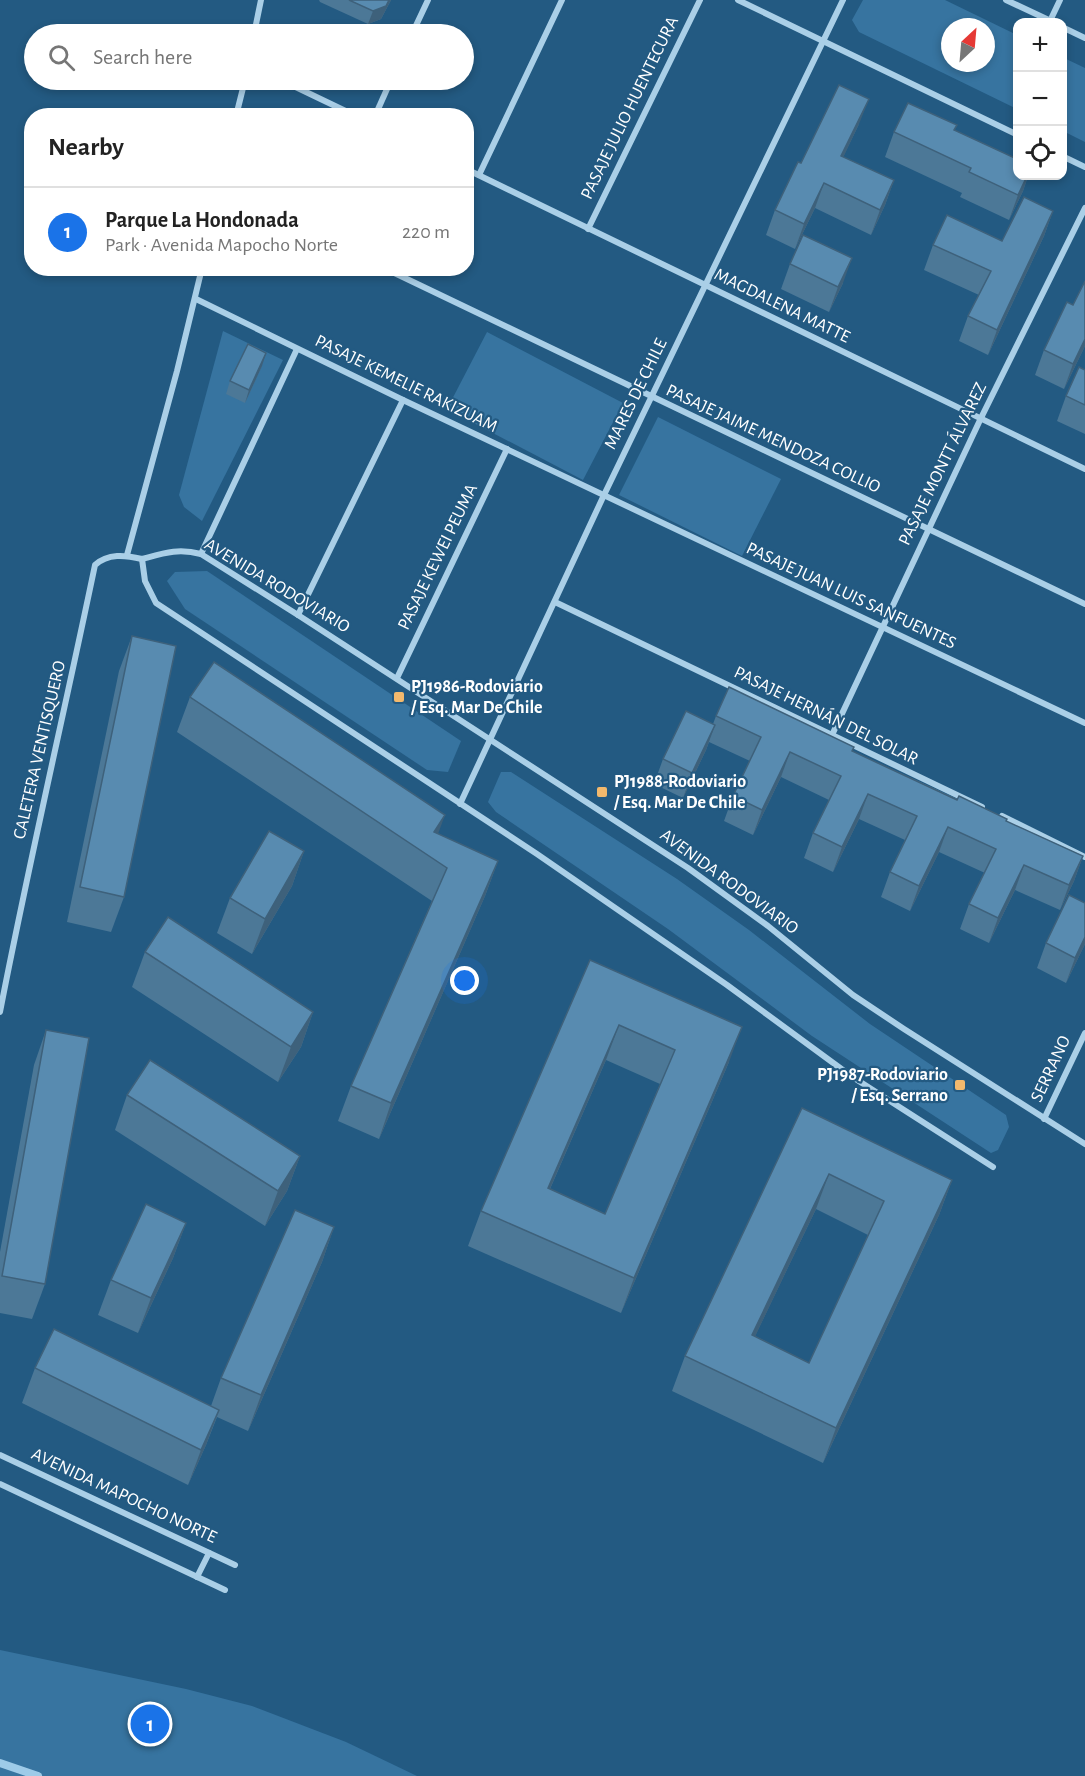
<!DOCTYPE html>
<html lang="en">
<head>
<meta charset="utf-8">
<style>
  body { margin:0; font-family:"Alegreya Sans",sans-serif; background:#f6f6f6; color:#222 }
  .controls { position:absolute; right:18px; top:18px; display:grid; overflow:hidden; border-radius:12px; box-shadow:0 3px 9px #0003 }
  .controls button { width:54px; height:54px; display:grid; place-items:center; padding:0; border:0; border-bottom:2px solid #e0e0e0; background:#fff; color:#222; font:30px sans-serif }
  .compass { position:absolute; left:941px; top:18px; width:54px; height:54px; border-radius:50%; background:#fff; box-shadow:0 3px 9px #0003; rotate:26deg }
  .you { position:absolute; left:465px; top:981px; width:21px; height:21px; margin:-15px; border:4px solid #fff; border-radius:50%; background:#1a73e8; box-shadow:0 0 0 9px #1a73e833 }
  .badge { display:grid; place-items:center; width:39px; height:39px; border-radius:50%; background:#1a73e8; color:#fff; font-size:20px; font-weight:700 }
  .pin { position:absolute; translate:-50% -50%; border:3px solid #fff; box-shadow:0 2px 6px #0006 }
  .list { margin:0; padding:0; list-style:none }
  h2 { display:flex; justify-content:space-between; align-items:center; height:78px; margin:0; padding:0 24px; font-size:26px }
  h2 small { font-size:20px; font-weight:400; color:#767676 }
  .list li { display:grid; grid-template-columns:39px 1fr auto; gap:18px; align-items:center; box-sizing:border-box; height:90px; padding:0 24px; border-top:2px solid #e0e0e0 }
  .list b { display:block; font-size:22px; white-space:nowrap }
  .list p { margin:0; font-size:20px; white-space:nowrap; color:#767676 }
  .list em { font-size:20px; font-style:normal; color:#767676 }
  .icon { flex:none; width:33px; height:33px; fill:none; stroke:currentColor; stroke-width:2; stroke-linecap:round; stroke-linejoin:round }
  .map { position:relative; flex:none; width:1085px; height:1776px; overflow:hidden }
  .search { position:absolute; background:#fff; box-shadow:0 3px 9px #0003; left:24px; top:24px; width:450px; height:66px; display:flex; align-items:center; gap:15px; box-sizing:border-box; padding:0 21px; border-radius:33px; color:#767676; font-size:22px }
  .panel { position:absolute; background:#fff; box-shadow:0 3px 9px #0003; left:24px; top:108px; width:450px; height:168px; border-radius:24px }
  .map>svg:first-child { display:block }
</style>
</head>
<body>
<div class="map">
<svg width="1085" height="1776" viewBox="0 0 1085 1776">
  <rect width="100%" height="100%" fill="#235a82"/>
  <!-- green -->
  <g fill="#3774a0" fill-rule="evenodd">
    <path d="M863,0H945L1017,35V109L859,32L852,20ZM950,27H986V63H950Z"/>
    <polygon points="1062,57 1085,68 1085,142 1063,131"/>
    <polygon points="223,331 283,360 202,521 184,507 179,495"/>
    <polygon points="487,332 623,403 583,480 447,409"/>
    <polygon points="658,417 781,479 742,556 619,495"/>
    <polygon points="207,571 461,741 448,772 427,770 185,609 167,581 175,572"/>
    <polygon points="501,772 511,772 677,879 749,930 870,1024 1006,1115 1009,1127 998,1150 991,1153 812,1036 668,929 496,812 488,802"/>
    <polygon points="0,1650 186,1689 252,1706 346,1742 417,1776 0,1776"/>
  </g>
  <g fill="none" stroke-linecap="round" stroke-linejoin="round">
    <!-- stream -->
    <polyline stroke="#9ecbe8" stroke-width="8" points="0,1763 38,1776"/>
    <!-- street -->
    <g stroke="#aacfe7" stroke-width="6">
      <polyline points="738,0 1018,135"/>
      <polyline points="1006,0 1053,22"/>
      <polyline points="1050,21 1060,0"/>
      <polyline points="1062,27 1085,38"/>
      <polyline points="254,34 261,0"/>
      <polyline points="412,34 428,0"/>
      <polyline points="281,80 356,116"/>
      <polyline points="236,116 245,80"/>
      <polyline points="375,116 391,80"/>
      <polyline points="1062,156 1085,167"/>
      <polyline points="466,169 1085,469"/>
      <polyline points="479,175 562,0"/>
      <polyline points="588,229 700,0"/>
      <polyline points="384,268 1085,604"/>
      <polyline points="196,299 403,400 1085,723"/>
      <polyline points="201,554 297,349"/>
      <polyline points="127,555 177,371 202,268"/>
      <path d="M142,559C164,553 178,548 201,554L298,615L688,868L768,926L853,995L904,1029L1085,1144"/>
      <polyline points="142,559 145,581 156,603 537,854 727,985 851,1076 993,1167"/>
      <polyline points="555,602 982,807"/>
      <polyline points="298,615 403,400"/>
      <polyline points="397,678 507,449"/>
      <polyline points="832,735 981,418 1085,208"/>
      <polyline points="460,804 604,495 843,0"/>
      <polyline points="1002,816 1085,857"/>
      <path d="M0,1012C29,862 64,714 95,565C108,553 125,555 142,559"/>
      <polyline points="1044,1119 1085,1033"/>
      <polyline points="0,1455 235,1565"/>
      <polyline points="0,1484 225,1590"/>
      <polyline points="197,1577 209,1553"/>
    </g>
  </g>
  <!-- wall -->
  <g fill="#4c7897" fill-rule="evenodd">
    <polygon points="319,0 391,0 381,19 368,24 320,2"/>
    <polygon points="859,124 843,157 894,180 885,205 871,235 815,208 795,249 766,235 775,210 801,163"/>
    <polygon points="955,130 1017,176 1028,176 1023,191 1009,220 960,197 962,193 885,157 894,132"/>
    <polygon points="1053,211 1044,236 988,355 959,341 968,316 979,295 924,270 933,245 1002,241"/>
    <polygon points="790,264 843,283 829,312 781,289"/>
    <polygon points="1073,305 1085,346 1064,389 1035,375 1044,350"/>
    <polygon points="262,366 245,403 226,394 230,381"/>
    <polygon points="1085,370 1085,434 1057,421 1066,396"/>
    <polygon points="132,636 124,897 111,932 67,922 119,671"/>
    <polygon points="190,697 438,834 498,861 485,896 379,1139 338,1121 351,1086 432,901 177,732"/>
    <polygon points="716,716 852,751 1083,856 1074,881 1060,910 1015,890 989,943 960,929 969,904 985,873 939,852 910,911 881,897 890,872 905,840 859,819 833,872 804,858 813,833 829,800 781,777 753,835 724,821 733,796 750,761 709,742 706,750 683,798 654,784 663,759 713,724"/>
    <polygon points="304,851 292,886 252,954 217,933 230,898"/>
    <polygon points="1046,943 1085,944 1066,983 1037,968"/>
    <polygon points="145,952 313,1012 301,1047 278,1082 132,987"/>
    <path d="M590,960L729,1062L621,1313L468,1246L481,1211ZM606,1060L660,1084L605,1214L550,1189Z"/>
    <polygon points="46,1030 45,1284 32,1319 0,1313 0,1252 34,1065"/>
    <polygon points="127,1095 300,1156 287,1191 265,1226 115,1130"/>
    <path d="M802,1108L952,1180L939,1215L823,1463L672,1391L685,1356ZM816,1209L868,1235L809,1363L755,1336Z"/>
    <polygon points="186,1223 173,1258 138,1333 98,1315 111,1280"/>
    <polygon points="334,1227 322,1262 248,1431 217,1417 206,1445 188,1485 22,1403 35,1368 211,1406 221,1378"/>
  </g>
  <!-- shaded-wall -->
  <g fill="#3e617b">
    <polygon points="389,0 391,0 381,19 368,24 373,11"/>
    <polygon points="869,99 859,124 832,181 841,156"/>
    <polygon points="1027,176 1028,176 1023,191 1009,220 1018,195"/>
    <polygon points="894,180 885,205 871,235 880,210"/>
    <polygon points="824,183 815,208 795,249 804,224"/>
    <polygon points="1053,211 1044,236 988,355 997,330"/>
    <polygon points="852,258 843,283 829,312 838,287"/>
    <polygon points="1085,339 1085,346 1064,389 1073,364"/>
    <polygon points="266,353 262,366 245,403 249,390"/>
    <polygon points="715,725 706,750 683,798 692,773"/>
    <polygon points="790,752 781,777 753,835 762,810"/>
    <polygon points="868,794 859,819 833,872 842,847"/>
    <polygon points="445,815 432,850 434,832"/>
    <polygon points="948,827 939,852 910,911 919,886"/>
    <polygon points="304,851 292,886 252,954 265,919"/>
    <polygon points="1083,856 1074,881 1060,910 1069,885"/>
    <polygon points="498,861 485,896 379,1139 391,1103"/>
    <polygon points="1024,865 1015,890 989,943 998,918"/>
    <polygon points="1085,937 1085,944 1066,983 1075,958"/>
    <polygon points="313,1012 301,1047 278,1082 291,1047"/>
    <polygon points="619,1025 606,1060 535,1223 548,1188"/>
    <polygon points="742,1027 729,1062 621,1313 634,1278"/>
    <polygon points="300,1156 287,1191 265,1226 278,1191"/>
    <polygon points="829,1174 816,1209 739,1370 752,1335"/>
    <polygon points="952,1180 939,1215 823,1463 836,1428"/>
    <polygon points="186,1223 173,1258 138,1333 151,1298"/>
    <polygon points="334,1227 322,1262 248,1431 261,1395"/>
    <polygon points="219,1410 206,1445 188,1485 201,1450"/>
  </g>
  <!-- building -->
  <g fill="#588bb0" stroke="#3e617b" stroke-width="1.5" fill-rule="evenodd">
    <polygon points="349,0 389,0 386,6 373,11"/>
    <polygon points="839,85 869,99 841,156 894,180 880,210 824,183 804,224 775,210 798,162 801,163"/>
    <polygon points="908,103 957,125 954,130 1017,159 1017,176 1027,176 1018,195 969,172 971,168 894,132"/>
    <polygon points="1024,197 1053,211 997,330 968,316 991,271 933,245 947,215 1002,241"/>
    <polygon points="803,235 852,258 838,287 790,264"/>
    <polygon points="1085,281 1085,339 1073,364 1044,350 1067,302 1073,305"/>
    <polygon points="248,344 266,353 249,390 230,381"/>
    <polygon points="1079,367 1085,370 1085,405 1066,396"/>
    <polygon points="132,636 176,646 124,897 80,887"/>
    <polygon points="214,662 445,815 434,832 498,861 391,1103 351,1086 447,868 190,697"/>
    <polygon points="729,687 854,747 852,751 957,800 959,796 1007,819 1006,821 1083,856 1069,885 1024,865 998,918 969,904 996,849 948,827 919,886 890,872 917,816 868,794 842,847 813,833 841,776 790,752 762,810 733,796 761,737 716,716"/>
    <polygon points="686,711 715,725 692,773 663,759"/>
    <polygon points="269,831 304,851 265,919 230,898"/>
    <polygon points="1069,895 1085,903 1085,937 1075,958 1046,943"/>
    <polygon points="168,917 313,1012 291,1047 145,952"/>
    <path d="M590,960L742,1027L634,1278L481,1211ZM619,1025L675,1050L605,1214L548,1188Z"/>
    <polygon points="46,1030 89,1038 45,1284 2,1276"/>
    <polygon points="150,1060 300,1156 278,1191 127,1095"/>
    <path d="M802,1108L952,1180L836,1428L685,1356ZM829,1174L884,1201L809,1363L752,1335Z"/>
    <polygon points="146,1204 186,1223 151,1298 111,1280"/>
    <polygon points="295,1210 334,1227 261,1395 221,1378"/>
    <polygon points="54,1329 219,1410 201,1450 35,1368"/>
  </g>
  <!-- markers -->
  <g fill="#f3b96d" stroke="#235a82" stroke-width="2">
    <rect x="393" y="691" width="12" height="12" rx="3"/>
    <rect x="596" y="786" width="12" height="12" rx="3"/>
    <rect x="954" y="1079" width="12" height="12" rx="3"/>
  </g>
  <g text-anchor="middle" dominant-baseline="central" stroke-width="4.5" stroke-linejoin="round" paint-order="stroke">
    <!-- street labels -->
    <g font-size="18" fill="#fff" stroke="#235a82">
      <text transform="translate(630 108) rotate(-64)">PASAJE JULIO HUENTECURA</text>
      <text transform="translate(782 306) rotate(26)">MAGDALENA MATTE</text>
      <text transform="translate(406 384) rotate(26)">PASAJE KEMELIE RAKIZUAM</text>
      <text transform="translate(636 394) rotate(-64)">MARES DE CHILE</text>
      <text transform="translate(773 439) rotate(25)">PASAJE JAIME MENDOZA COLLIO</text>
      <text transform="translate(943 464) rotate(-64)">PASAJE MONTT ÁLVAREZ</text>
      <text transform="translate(438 557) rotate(-64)">PASAJE KEWEI PEUMA</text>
      <text transform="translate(277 586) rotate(31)">AVENIDA RODOVIARIO</text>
      <text transform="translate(851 596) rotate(25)">PASAJE JUAN LUIS SANFUENTES</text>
      <text transform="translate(826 716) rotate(26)">PASAJE HERNÁN DEL SOLAR</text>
      <text transform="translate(40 750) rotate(-77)">CALETERA VENTISQUERO</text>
      <text transform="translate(729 882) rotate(36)">AVENIDA RODOVIARIO</text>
      <text transform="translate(1051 1069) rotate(-65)">SERRANO</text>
      <text transform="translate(124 1496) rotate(25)">AVENIDA MAPOCHO NORTE</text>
    </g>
    <!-- poi labels -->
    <g font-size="18" font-weight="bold" fill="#fff" stroke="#235a82" text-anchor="start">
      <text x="411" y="687">PJ1986-Rodoviario<tspan x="411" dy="21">/ Esq. Mar De Chile</tspan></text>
      <text x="614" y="782">PJ1988-Rodoviario<tspan x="614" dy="21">/ Esq. Mar De Chile</tspan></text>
      <text x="948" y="1075" text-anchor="end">PJ1987-Rodoviario<tspan x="948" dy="21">/ Esq. Serrano</tspan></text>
    </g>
  </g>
</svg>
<div class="controls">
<button>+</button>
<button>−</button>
<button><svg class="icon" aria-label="locate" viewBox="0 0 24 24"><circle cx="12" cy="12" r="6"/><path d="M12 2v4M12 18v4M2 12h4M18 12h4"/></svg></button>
</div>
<svg class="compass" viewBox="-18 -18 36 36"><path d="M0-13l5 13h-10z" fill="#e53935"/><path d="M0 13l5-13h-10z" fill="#767676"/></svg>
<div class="you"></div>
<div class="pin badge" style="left:150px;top:1724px">1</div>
<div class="search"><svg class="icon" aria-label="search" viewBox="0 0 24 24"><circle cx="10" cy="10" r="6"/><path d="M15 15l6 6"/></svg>Search here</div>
<section class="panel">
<h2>Nearby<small></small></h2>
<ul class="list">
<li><span class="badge">1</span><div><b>Parque La Hondonada</b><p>Park · Avenida Mapocho Norte</p></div><em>220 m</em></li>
</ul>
</section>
</div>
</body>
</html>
